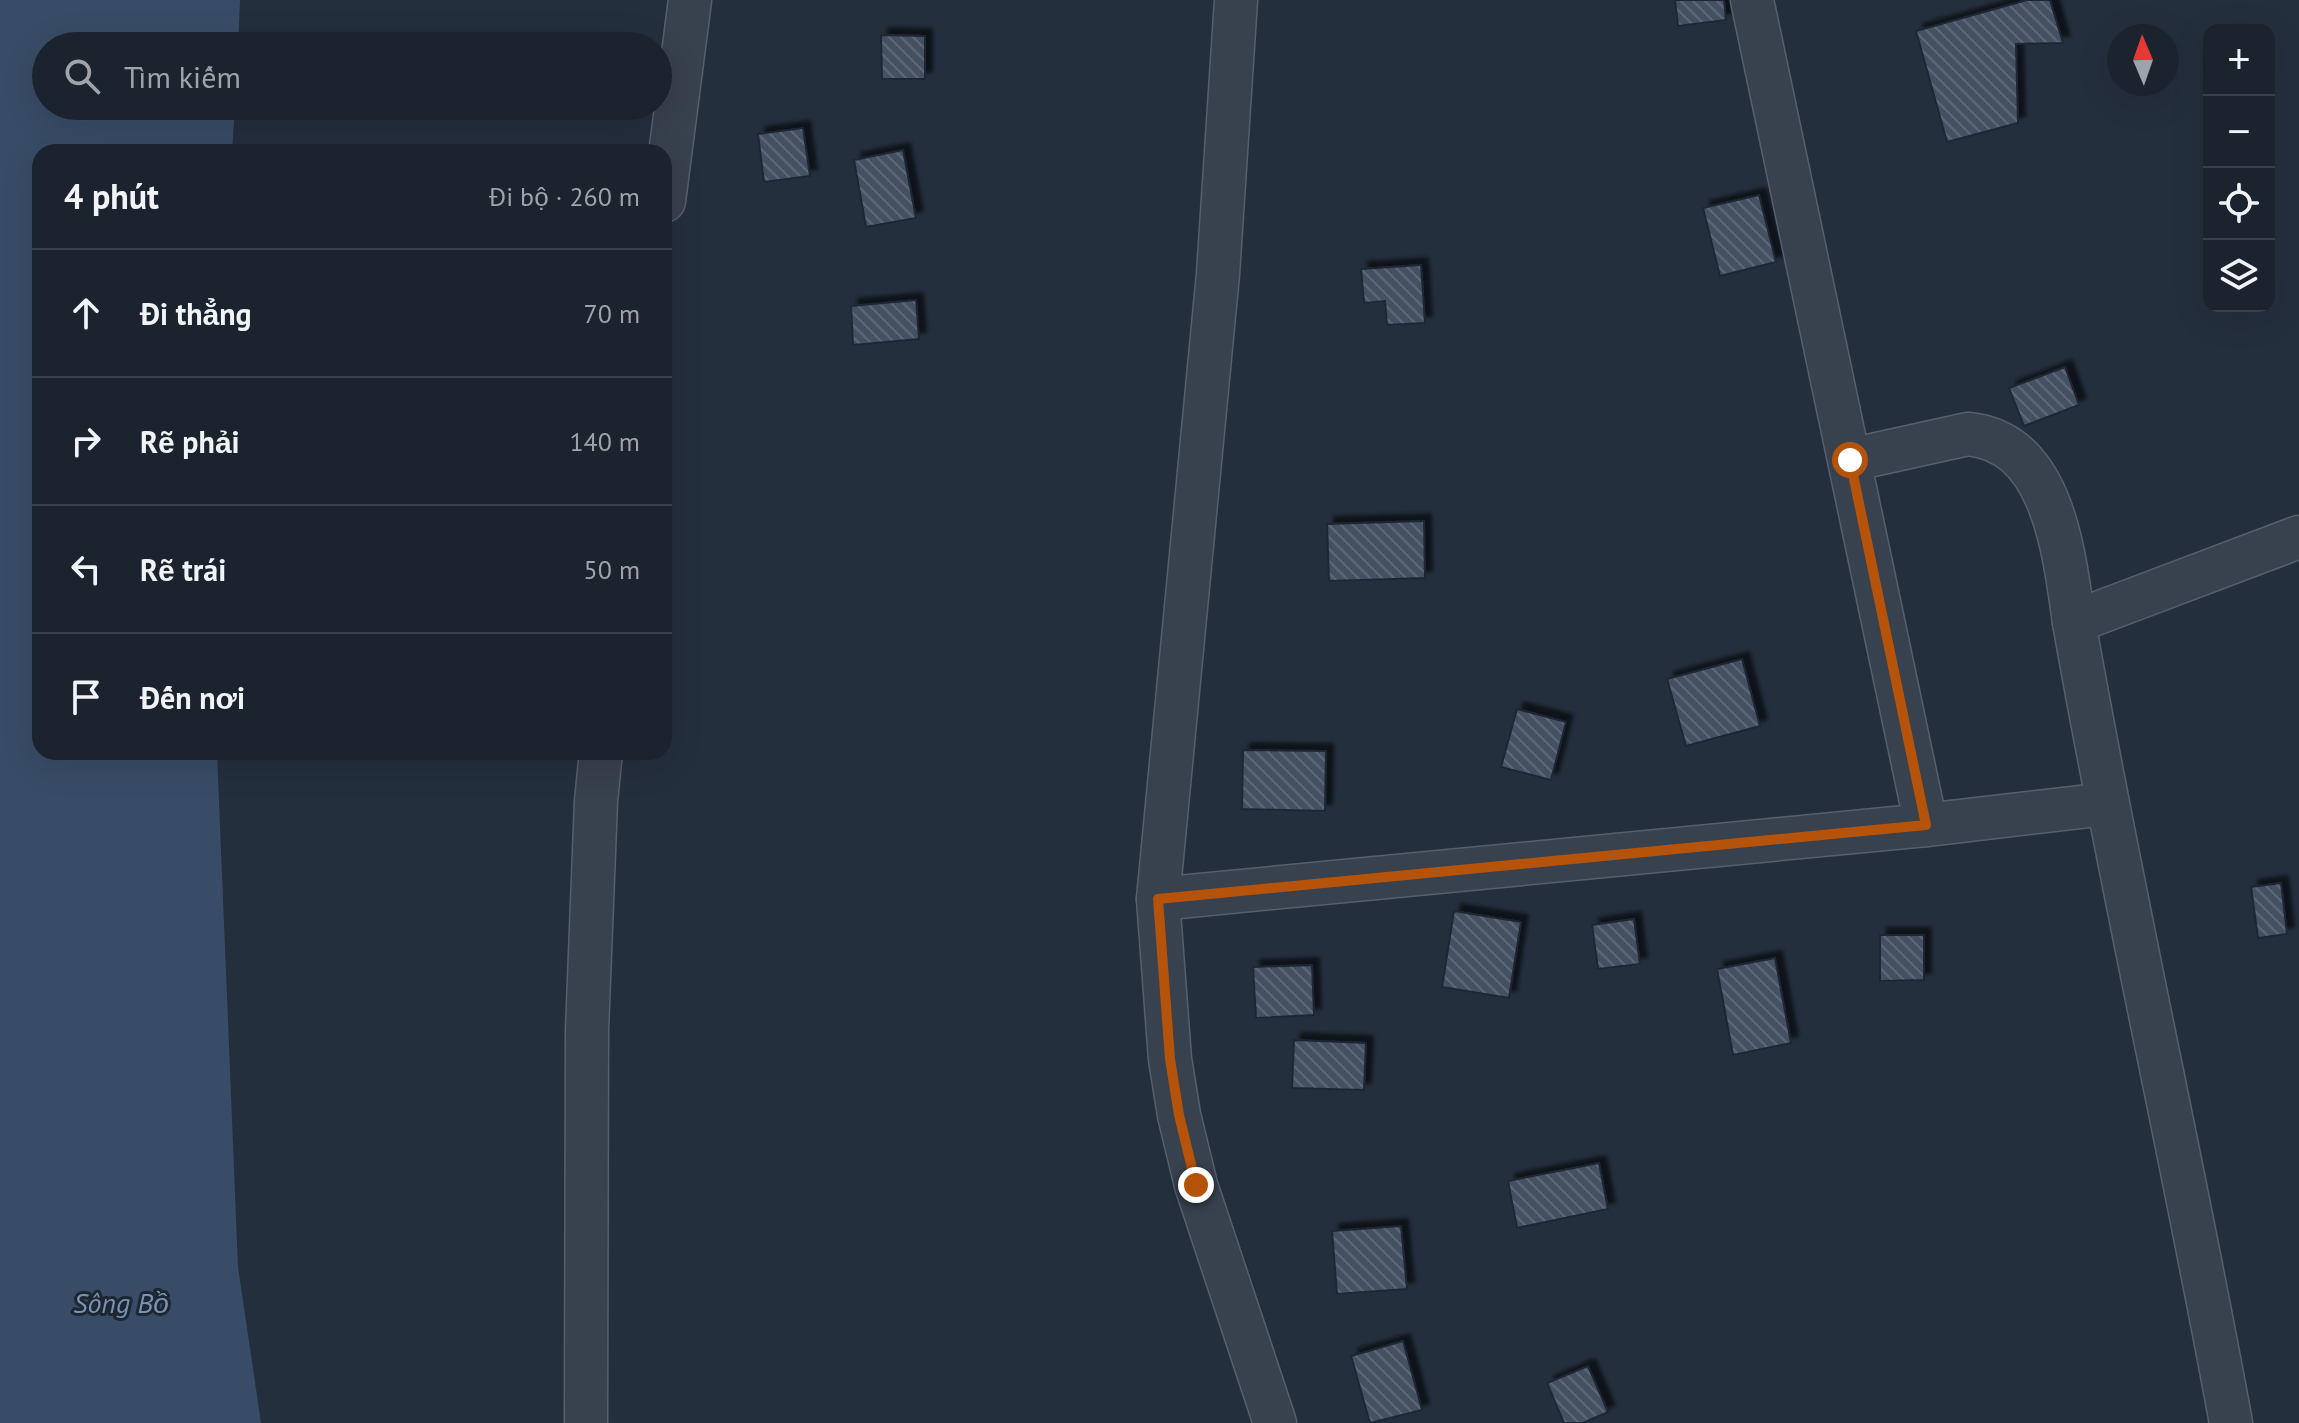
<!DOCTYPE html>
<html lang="vi">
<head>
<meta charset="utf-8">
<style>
  body { margin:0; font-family:"PT Sans",sans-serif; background:#282f3a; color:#f1f3f6 }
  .controls { position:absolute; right:24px; top:24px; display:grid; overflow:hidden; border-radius:16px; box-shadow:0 8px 32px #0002 }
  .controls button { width:72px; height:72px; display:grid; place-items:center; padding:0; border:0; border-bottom:2px solid #39404a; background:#1b232e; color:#f1f3f6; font:40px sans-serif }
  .compass { position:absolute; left:2107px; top:24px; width:72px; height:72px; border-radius:50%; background:#1b232e; box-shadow:0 8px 32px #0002; rotate:358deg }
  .stop { position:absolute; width:24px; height:24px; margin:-18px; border:6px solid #b45309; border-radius:50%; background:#fff }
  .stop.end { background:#b45309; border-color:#fff; box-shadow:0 2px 8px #0008 }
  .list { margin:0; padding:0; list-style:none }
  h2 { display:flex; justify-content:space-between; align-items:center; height:104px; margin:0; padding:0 32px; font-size:34px }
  h2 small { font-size:26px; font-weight:400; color:#a0a4aa }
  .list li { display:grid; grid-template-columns:52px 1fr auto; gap:24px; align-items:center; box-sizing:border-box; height:128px; padding:0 32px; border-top:2px solid #39404a }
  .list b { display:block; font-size:30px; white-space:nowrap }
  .list em { font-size:26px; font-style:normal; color:#a0a4aa }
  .icon { flex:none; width:44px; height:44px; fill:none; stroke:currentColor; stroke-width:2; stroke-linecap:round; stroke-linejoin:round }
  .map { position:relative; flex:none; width:2299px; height:1423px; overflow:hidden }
  .search { position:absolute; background:#1b232e; box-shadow:0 8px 32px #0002; left:32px; top:32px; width:640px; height:88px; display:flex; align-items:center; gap:20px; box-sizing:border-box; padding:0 28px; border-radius:44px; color:#a0a4aa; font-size:30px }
  .panel { position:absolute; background:#1b232e; box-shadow:0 8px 32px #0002; left:32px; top:144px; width:640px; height:616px; border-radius:24px }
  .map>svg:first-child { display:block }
</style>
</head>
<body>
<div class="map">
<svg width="2299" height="1423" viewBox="0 0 2299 1423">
  <defs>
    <pattern id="building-back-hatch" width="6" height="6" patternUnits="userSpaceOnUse" patternTransform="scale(2)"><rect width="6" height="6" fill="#455162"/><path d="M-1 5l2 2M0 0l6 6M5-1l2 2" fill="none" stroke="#5d6877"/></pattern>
    <filter id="shadow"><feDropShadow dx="7" dy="-7" stdDeviation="2" flood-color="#0009"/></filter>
  </defs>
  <rect width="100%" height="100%" fill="#242f3e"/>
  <!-- water -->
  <polygon fill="#394c67" points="0,0 240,0 238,46 46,46 46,106 235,106 232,152 40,152 40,752 217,752 238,1267 261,1423 0,1423"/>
  <!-- building -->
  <g fill="url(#building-back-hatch)" stroke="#1f2835" stroke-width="2" filter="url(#shadow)">
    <polygon points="1675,0 1724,0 1726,20 1678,26"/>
    <polygon points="2027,0 2050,0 2063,43 2016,44 2018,123 1947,142 1916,31"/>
    <polygon points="881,35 925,36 925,79 882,79"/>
    <polygon points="803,128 810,176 764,182 758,134"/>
    <polygon points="903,150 916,218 866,227 854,160"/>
    <polygon points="1759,195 1776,262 1720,276 1703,208"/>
    <polygon points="1421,265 1425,323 1387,325 1385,301 1364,303 1361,269"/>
    <polygon points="916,300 919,339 853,345 851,306"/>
    <polygon points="2065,367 2079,405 2024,426 2009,388"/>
    <polygon points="1424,521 1425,578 1329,581 1327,524"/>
    <polygon points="1742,659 1760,726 1686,746 1667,679"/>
    <polygon points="1517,709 1566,722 1551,780 1501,767"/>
    <polygon points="1243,750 1326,751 1325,811 1242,809"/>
    <polygon points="2281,883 2287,934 2258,938 2251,887"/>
    <polygon points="1454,911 1521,922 1509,998 1442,987"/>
    <polygon points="1634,919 1640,964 1598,969 1592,925"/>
    <polygon points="1880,935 1924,935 1924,980 1880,981"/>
    <polygon points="1775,958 1791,1043 1733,1055 1717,969"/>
    <polygon points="1312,965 1314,1015 1256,1018 1253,967"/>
    <polygon points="1294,1040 1366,1043 1364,1090 1292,1088"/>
    <polygon points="1599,1163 1608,1209 1517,1228 1508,1181"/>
    <polygon points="1401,1226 1407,1289 1337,1294 1332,1231"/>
    <polygon points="1403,1341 1422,1410 1370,1423 1351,1356"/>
    <polygon points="1588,1366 1608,1412 1583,1423 1564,1423 1547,1383"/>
  </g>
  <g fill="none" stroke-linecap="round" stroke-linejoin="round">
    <!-- street casing -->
    <g stroke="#565f6c" stroke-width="45">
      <g id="street">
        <polyline points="1236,0 1218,274 1158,899 1170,1059 1179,1115 1196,1185 1275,1423"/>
        <polyline points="1752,0 1926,825"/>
        <polyline points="664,201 690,0"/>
        <path d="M1850,460L1968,434C2054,442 2064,554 2074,622"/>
        <polyline points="1158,899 1926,825 2106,804"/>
        <polyline points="586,1423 587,1030 596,801 601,752"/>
        <path d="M2231,1423C2182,1155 2121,890 2074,622L2299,537"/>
      </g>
    </g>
    <!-- street -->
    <use href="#street" stroke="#38414e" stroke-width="42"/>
  </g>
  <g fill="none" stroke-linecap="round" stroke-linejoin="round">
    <!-- route -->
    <polyline stroke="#b45309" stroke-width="10" points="1196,1185 1179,1115 1170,1059 1158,899 1926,825 1850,460"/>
  </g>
  <g text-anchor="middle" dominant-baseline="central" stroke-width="6" stroke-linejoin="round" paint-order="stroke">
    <!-- water labels -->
    <g font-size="28" font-style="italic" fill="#7c92b1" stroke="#1d2633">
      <text x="121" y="1302">Sông Bồ</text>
    </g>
  </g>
</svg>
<div class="controls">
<button>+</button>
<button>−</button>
<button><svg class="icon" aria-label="locate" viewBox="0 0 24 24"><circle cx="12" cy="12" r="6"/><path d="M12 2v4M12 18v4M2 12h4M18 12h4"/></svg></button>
<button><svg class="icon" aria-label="layers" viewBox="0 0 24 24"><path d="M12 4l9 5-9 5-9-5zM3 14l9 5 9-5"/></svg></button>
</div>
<svg class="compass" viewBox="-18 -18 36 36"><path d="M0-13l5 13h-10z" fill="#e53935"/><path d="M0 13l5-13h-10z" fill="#a0a4aa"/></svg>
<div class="stop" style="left:1850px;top:460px"></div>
<div class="stop end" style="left:1196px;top:1185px"></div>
<div class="search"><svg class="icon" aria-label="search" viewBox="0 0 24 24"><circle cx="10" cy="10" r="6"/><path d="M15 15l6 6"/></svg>Tìm kiếm</div>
<section class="panel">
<h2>4 phút<small>Đi bộ · 260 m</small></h2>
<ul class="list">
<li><svg class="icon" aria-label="ahead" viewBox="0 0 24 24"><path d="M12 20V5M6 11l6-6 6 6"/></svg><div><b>Đi thẳng</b></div><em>70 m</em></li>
<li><svg class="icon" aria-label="right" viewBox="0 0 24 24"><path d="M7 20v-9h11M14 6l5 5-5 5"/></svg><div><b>Rẽ phải</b></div><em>140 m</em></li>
<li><svg class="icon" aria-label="left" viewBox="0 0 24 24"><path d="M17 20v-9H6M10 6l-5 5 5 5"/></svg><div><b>Rẽ trái</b></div><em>50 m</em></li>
<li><svg class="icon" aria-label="arrive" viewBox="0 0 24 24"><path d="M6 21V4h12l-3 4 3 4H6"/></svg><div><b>Đến nơi</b></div></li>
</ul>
</section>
</div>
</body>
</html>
